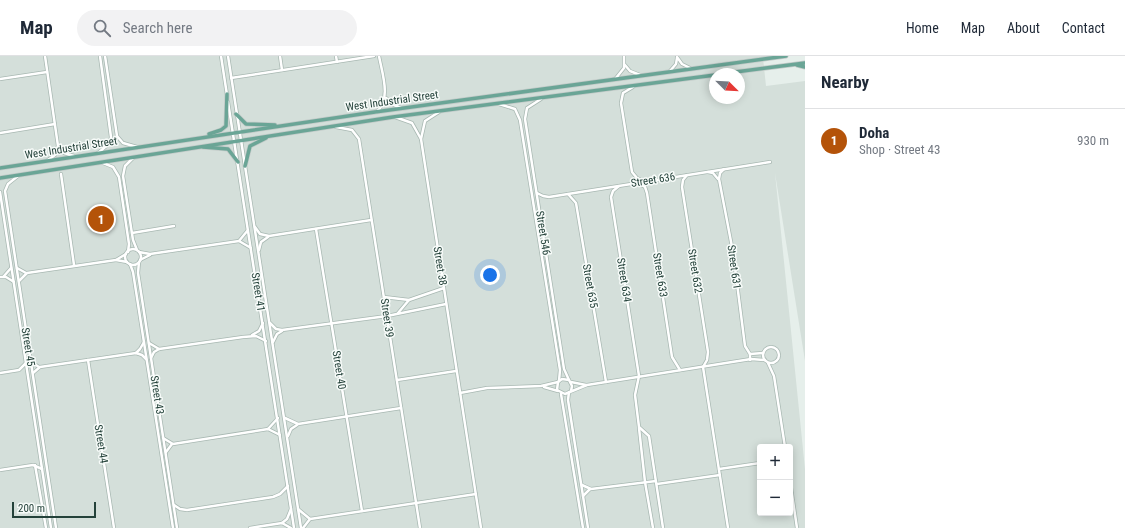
<!DOCTYPE html>
<html lang="en">
<head>
<meta charset="utf-8">
<style>
  body { margin:0; font-family:"Roboto Condensed",sans-serif; background:#f2f2f3; color:#1f2937 }
  .controls { position:absolute; right:12px; bottom:12px; display:grid; overflow:hidden; border-radius:4px; box-shadow:0 2px 10px #0003 }
  .controls button { width:36px; height:36px; display:grid; place-items:center; padding:0; border:0; border-bottom:1px solid #e0e1e3; background:#fff; color:#1f2937; font:20px sans-serif }
  .compass { position:absolute; left:709px; top:12px; width:36px; height:36px; border-radius:50%; background:#fff; box-shadow:0 2px 10px #0003; rotate:114deg }
  .scale { position:absolute; left:12px; bottom:10px; width:84px; box-sizing:border-box; padding-left:4px; border:2px solid #24423a; border-top:0; font-size:11px; line-height:14px; white-space:nowrap; color:#24423a; -webkit-text-stroke:3px #f7fbf9; paint-order:stroke }
  .you { position:absolute; left:490px; top:219px; width:14px; height:14px; margin:-10px; border:3px solid #fff; border-radius:50%; background:#1a73e8; box-shadow:0 0 0 6px #1a73e833 }
  .badge { display:grid; place-items:center; width:26px; height:26px; border-radius:50%; background:#b45309; color:#fff; font-size:13px; font-weight:700 }
  .pin { position:absolute; translate:-50% -50%; border:2px solid #fff; box-shadow:0 1px 4px #0006 }
  .list { margin:0; padding:0; list-style:none }
  h2 { display:flex; justify-content:space-between; align-items:center; height:52px; margin:0; padding:0 16px; font-size:17px }
  h2 small { font-size:13px; font-weight:400; color:#747a83 }
  .list li { display:grid; grid-template-columns:26px 1fr auto; gap:12px; align-items:center; box-sizing:border-box; height:64px; padding:0 16px; border-top:1px solid #e0e1e3 }
  .list b { display:block; font-size:15px; white-space:nowrap }
  .list p { margin:0; font-size:13px; white-space:nowrap; color:#747a83 }
  .list em { font-size:13px; font-style:normal; color:#747a83 }
  .icon { flex:none; width:22px; height:22px; fill:none; stroke:currentColor; stroke-width:2; stroke-linecap:round; stroke-linejoin:round }
  .map { position:relative; flex:none; width:805px; height:472px; overflow:hidden }
  header { display:flex; align-items:center; gap:24px; box-sizing:border-box; height:56px; padding:0 20px; background:#fff; border-bottom:1px solid #e0e1e3 }
  header strong { font-size:19px }
  nav { display:flex; gap:22px; margin-inline-start:auto; font-size:14px }
  .search { width:280px; height:36px; background:#f2f2f3; display:flex; align-items:center; gap:10px; box-sizing:border-box; padding:0 14px; border-radius:22px; color:#747a83; font-size:15px }
  main { display:flex }
  aside { flex:1; background:#fff }
  .map>svg:first-child { display:block }
</style>
</head>
<body>
<header>
<strong>Map</strong>
<div class="search"><svg class="icon" aria-label="search" viewBox="0 0 24 24"><circle cx="10" cy="10" r="6"/><path d="M15 15l6 6"/></svg>Search here</div>
<nav><a>Home</a><a>Map</a><a>About</a><a>Contact</a></nav>
</header>
<main>
<div class="map">
<svg width="805" height="472" viewBox="0 0 805 472">
  <rect width="100%" height="100%" fill="#e6efeb"/>
  <!-- built -->
  <path fill="#d4dfda" fill-rule="evenodd" d="M0,0H771L763,2L766,30L805,25V305L775,117L805,413V472H0ZM715,18H739V42H715ZM760,391H790V457H760Z"/>
  <g fill="none" stroke-linecap="round" stroke-linejoin="round">
    <!-- street casing -->
    <g stroke="#a8b8b2" stroke-width="4">
      <g id="street">
        <polyline points="45,0 58,90 55,99 48,104"/>
        <polyline points="105,0 117,80 123,87 137,91"/>
        <polyline points="221,0 227,39"/>
        <polyline points="228,0 301,472"/>
        <polyline points="280,0 282,14"/>
        <polyline points="336,0 337,6"/>
        <polyline points="677,1 682,8 690,12"/>
        <polyline points="625,9 630,15 640,19"/>
        <polyline points="670,15 676,8 677,2"/>
        <polyline points="231,22 374,0"/>
        <polyline points="616,22 624,12 624,0"/>
        <polyline points="0,23 47,16"/>
        <polyline points="633,31 623,37 621,47 632,116 637,122 643,125"/>
        <polyline points="386,42 392,48 401,52"/>
        <polyline points="541,43 527,52 525,63 564,313 569,324"/>
        <polyline points="228,46 294,472"/>
        <polyline points="499,48 515,53 520,64 560,314 559,325"/>
        <path d="M376,56C392,44 382,17 379,0"/>
        <polyline points="439,56 425,65 421,83 481,472"/>
        <polyline points="395,61 412,67 421,83"/>
        <polyline points="336,71 352,74 359,83 420,472"/>
        <polyline points="0,77 55,68"/>
        <polyline points="59,90 64,97 74,100"/>
        <polyline points="98,97 110,87 111,81 100,0"/>
        <polyline points="133,102 125,110 123,120 133,184 137,194"/>
        <polyline points="103,107 113,111 119,121 129,188 128,196"/>
        <polyline points="724,113 720,117 719,123 733,196 745,290 750,298"/>
        <polyline points="708,116 713,117 718,123"/>
        <polyline points="61,118 74,209"/>
        <polyline points="687,119 683,124 682,131 708,296 707,304 703,311 728,472"/>
        <polyline points="18,120 8,128 5,135 56,472"/>
        <polyline points="638,127 645,131 647,137 672,301 680,314"/>
        <polyline points="619,130 613,135 611,141 639,320 635,339 639,371 649,380 663,472"/>
        <polyline points="0,136 51,472"/>
        <polyline points="537,137 543,140 549,141 770,106"/>
        <polyline points="568,138 576,147 606,326"/>
        <polyline points="255,171 260,178 269,180 371,164"/>
        <polyline points="316,173 362,455"/>
        <polyline points="132,177 174,170"/>
        <polyline points="239,185 251,192"/>
        <circle cx="133" cy="201" r="8"/>
        <polyline points="259,194 261,186 268,181"/>
        <polyline points="139,196 150,198 239,185 248,174"/>
        <polyline points="116,204 127,206"/>
        <polyline points="140,204 150,199"/>
        <polyline points="139,206 138,217 177,472"/>
        <polyline points="130,208 133,216 173,472"/>
        <polyline points="17,212 26,217"/>
        <polyline points="4,220 11,212"/>
        <polyline points="0,221 6,221 14,226"/>
        <polyline points="19,225 27,217 116,204 126,198"/>
        <polyline points="384,241 409,244 444,232"/>
        <polyline points="398,257 409,244"/>
        <polyline points="270,267 276,273 282,274 387,260 446,248"/>
        <polyline points="252,279 259,275 263,267"/>
        <polyline points="273,286 277,278 282,275"/>
        <polyline points="149,287 159,293"/>
        <circle cx="771" cy="299" r="8"/>
        <polyline points="136,297 140,293 144,286"/>
        <polyline points="151,302 154,296 159,293 243,281 256,280 266,285"/>
        <polyline points="88,304 114,472"/>
        <polyline points="750,304 750,298 763,297"/>
        <polyline points="31,306 39,311"/>
        <polyline points="768,307 774,320 785,391"/>
        <polyline points="0,317 19,314 26,307"/>
        <polyline points="33,317 40,311 136,297 142,299 146,303"/>
        <polyline points="397,324 456,315"/>
        <polyline points="571,326 586,329"/>
        <polyline points="544,331 558,335"/>
        <polyline points="571,335 572,330 569,324 562,323 558,326 557,334 565,338 587,329 751,303 765,304"/>
        <polyline points="569,336 568,344 588,472"/>
        <polyline points="460,337 487,332 541,330 558,326"/>
        <polyline points="561,338 583,472"/>
        <polyline points="285,362 298,368 401,352"/>
        <polyline points="639,372 645,426 653,472"/>
        <polyline points="268,373 278,362"/>
        <polyline points="288,380 291,373 297,369"/>
        <polyline points="163,382 173,388 268,373 280,379"/>
        <polyline points="166,396 172,388"/>
        <polyline points="35,409 46,472"/>
        <polyline points="719,413 760,407"/>
        <polyline points="0,414 33,409 42,413"/>
        <polyline points="790,425 797,472"/>
        <polyline points="657,428 720,419"/>
        <polyline points="582,429 591,433 656,425"/>
        <polyline points="583,440 590,433"/>
        <polyline points="174,449 180,453 187,454 273,441 280,438 288,430"/>
        <polyline points="298,453 310,463"/>
        <polyline points="282,467 287,463 291,453"/>
        <polyline points="250,472 282,467 291,472"/>
        <polyline points="303,472 310,463 476,438"/>
      </g>
    </g>
    <!-- primary casing -->
    <g stroke="#c2cac8" stroke-width="5">
      <g id="primary">
        <polyline points="797,9 805,11"/>
        <polyline points="720,18 805,7"/>
        <polyline points="236,58 246,68 275,69"/>
        <polyline points="209,78 221,74 226,70 227,38"/>
        <polyline points="203,91 228,93 238,106"/>
        <polyline points="245,110 250,90 266,82"/>
        <polyline points="0,112 375,56 786,0"/>
        <polyline points="0,122 393,61 715,19"/>
      </g>
    </g>
    <!-- street -->
    <use href="#street" stroke="#fff" stroke-width="2.5"/>
    <!-- primary -->
    <use href="#primary" stroke="#6aa596" stroke-width="3.5"/>
  </g>
  <g text-anchor="middle" dominant-baseline="central" stroke-width="3" stroke-linejoin="round" paint-order="stroke">
    <!-- street labels -->
    <g font-size="11" fill="#24423a" stroke="#f7fbf9">
      <text transform="translate(392 45) rotate(-8)">West Industrial Street</text>
      <text transform="translate(71 92) rotate(-9)">West Industrial Street</text>
      <text transform="translate(653 124) rotate(-9)">Street 636</text>
      <text transform="translate(543 177) rotate(81)">Street 546</text>
      <text transform="translate(440 210) rotate(81)">Street 38</text>
      <text transform="translate(734 211) rotate(82)">Street 631</text>
      <text transform="translate(695 215) rotate(81)">Street 632</text>
      <text transform="translate(660 219) rotate(81)">Street 633</text>
      <text transform="translate(624 224) rotate(81)">Street 634</text>
      <text transform="translate(590 230) rotate(80)">Street 635</text>
      <text transform="translate(258 236) rotate(81)">Street 41</text>
      <text transform="translate(387 262) rotate(82)">Street 39</text>
      <text transform="translate(28 291) rotate(81)">Street 45</text>
      <text transform="translate(339 314) rotate(81)">Street 40</text>
      <text transform="translate(157 339) rotate(81)">Street 43</text>
      <text transform="translate(101 388) rotate(81)">Street 44</text>
    </g>
  </g>
</svg>
<div class="controls">
<button>+</button>
<button>−</button>
</div>
<svg class="compass" viewBox="-18 -18 36 36"><path d="M0-13l5 13h-10z" fill="#e53935"/><path d="M0 13l5-13h-10z" fill="#747a83"/></svg>
<div class="scale">200 m</div>
<div class="you"></div>
<div class="pin badge" style="left:101px;top:163px">1</div>
</div>
<aside>
<h2>Nearby<small></small></h2>
<ul class="list">
<li><span class="badge">1</span><div><b>Doha</b><p>Shop · Street 43</p></div><em>930 m</em></li>
</ul>
</aside>
</main>
</body>
</html>
